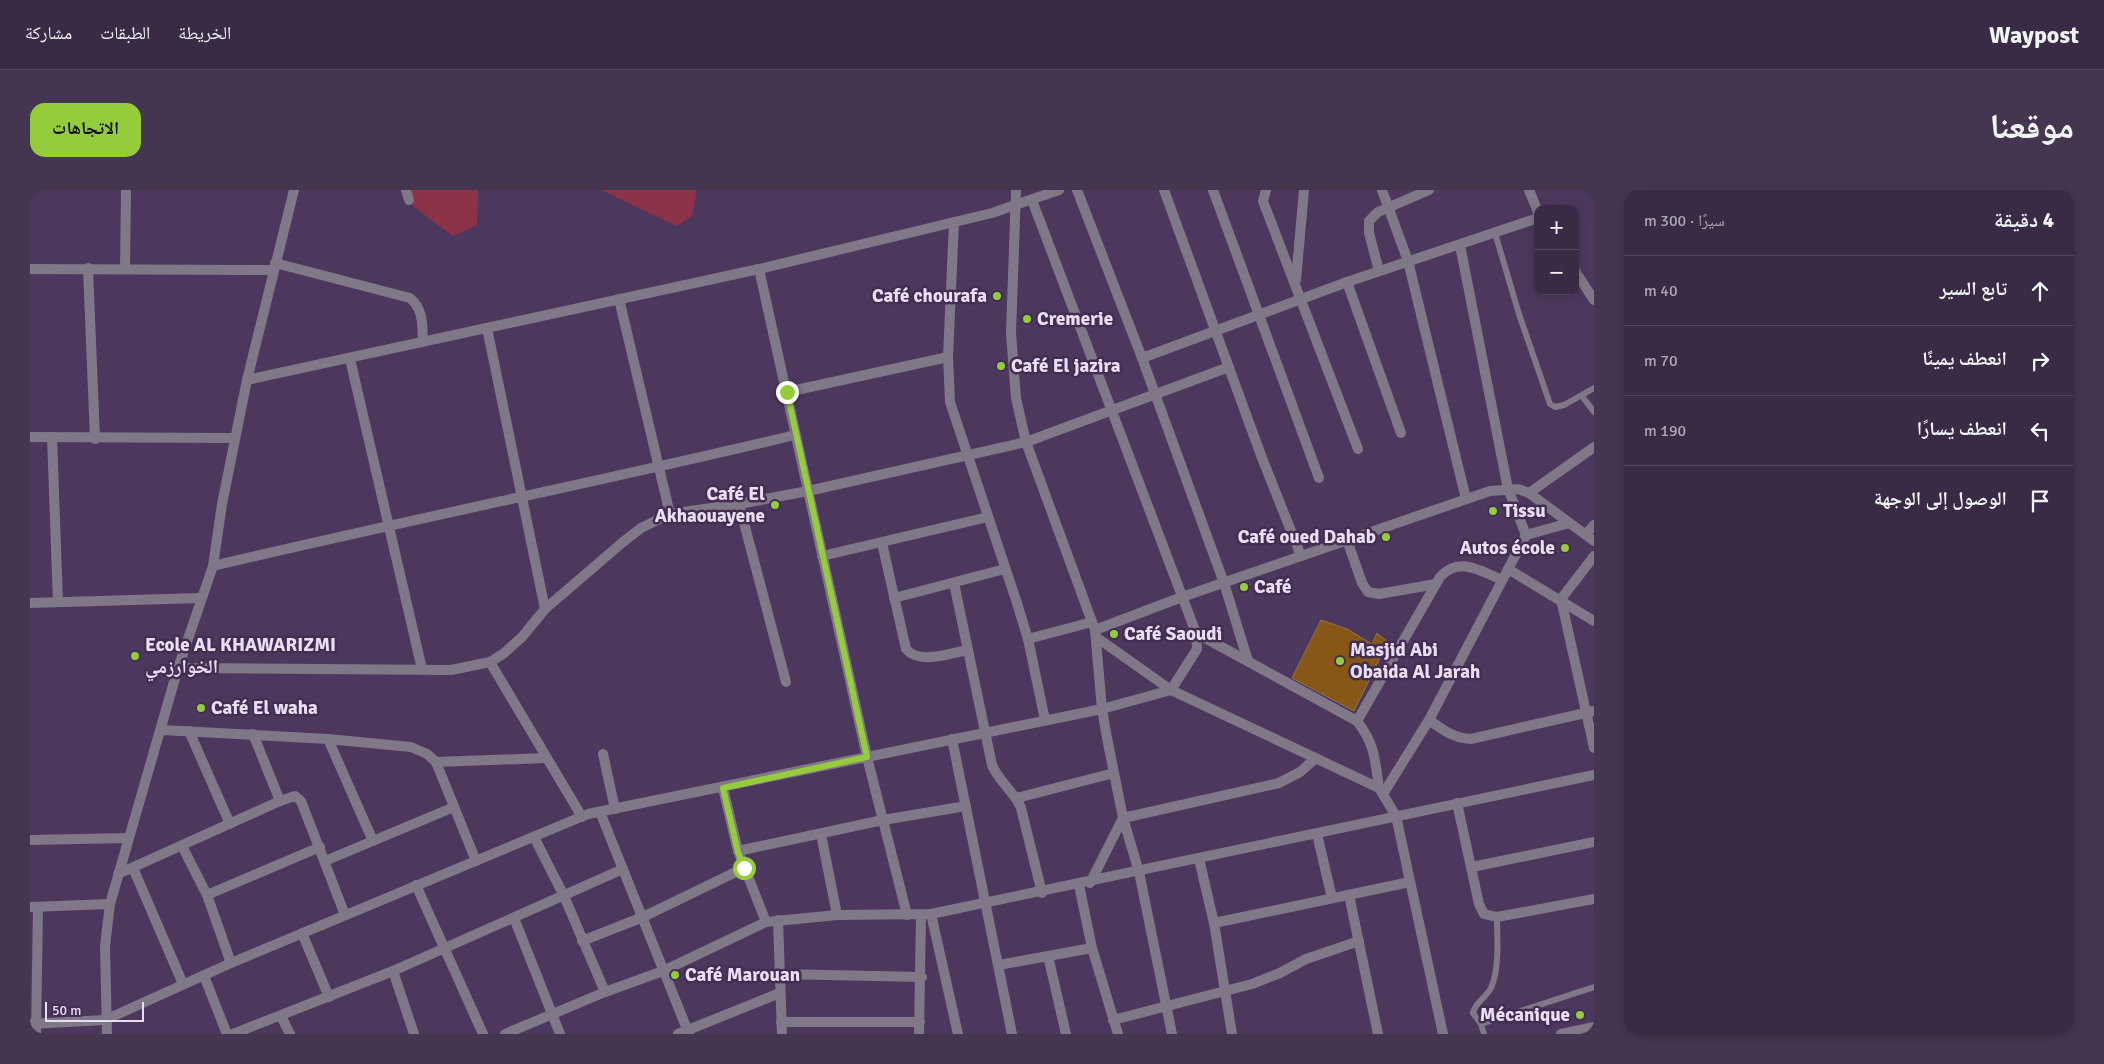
<!DOCTYPE html>
<html lang="ar">
<head>
<meta charset="utf-8">
<style>
  body { margin:0; font-family:Signika,"Noto Naskh Arabic",sans-serif; background:#443651; color:#f1f3f6; direction:rtl }
  .controls { position:absolute; right:15px; top:15px; display:grid; overflow:hidden; border-radius:10px; box-shadow:0 2px 8px #0003 }
  .controls button { width:45px; height:45px; display:grid; place-items:center; padding:0; border:0; border-bottom:1px solid #53465f; background:#392a46; color:#f1f3f6; font:25px sans-serif }
  .scale { position:absolute; left:15px; bottom:12px; width:99px; box-sizing:border-box; padding-left:5px; border:2px solid #eadef4; border-top:0; font-size:14px; line-height:18px; white-space:nowrap; color:#eadef4; -webkit-text-stroke:4px #422e52; paint-order:stroke }
  .stop { position:absolute; width:15px; height:15px; margin:-11px; border:4px solid #94cc3c; border-radius:50%; background:#fff }
  .stop.end { background:#94cc3c; border-color:#fff; box-shadow:0 1px 5px #0008 }
  .list { margin:0; padding:0; list-style:none }
  h2 { display:flex; justify-content:space-between; align-items:center; height:65px; margin:0; padding:0 20px; font-size:21px }
  h2 small { font-size:16px; font-weight:400; color:#aba7b3 }
  .list li { display:grid; grid-template-columns:32px 1fr auto; gap:15px; align-items:center; box-sizing:border-box; height:70px; padding:0 20px; border-top:1px solid #53465f }
  .list b { display:block; font-size:19px; white-space:nowrap }
  .list em { font-size:16px; font-style:normal; color:#aba7b3 }
  .icon { flex:none; width:28px; height:28px; fill:none; stroke:currentColor; stroke-width:2; stroke-linecap:round; stroke-linejoin:round }
  .map { position:relative; flex:none; width:1564px; height:844px; overflow:hidden; direction:ltr; border-radius:15px }
  header { display:flex; align-items:center; gap:30px; box-sizing:border-box; height:70px; padding:0 25px; background:#392a46; border-bottom:1px solid #53465f }
  header strong { font-size:24px }
  nav { display:flex; gap:28px; margin-inline-start:auto; font-size:18px }
  .intro { display:flex; align-items:center; justify-content:space-between; box-sizing:border-box; height:120px; padding:0 30px }
  h1 { margin:0; font-size:35px }
  .button { padding:12px 22px; border-radius:15px; background:#94cc3c; color:#111; font-size:18px; font-weight:700 }
  main { display:flex; gap:30px; padding:0 30px }
  aside { flex:1; background:#392a46; border-radius:15px; box-shadow:0 2px 8px #0003 }
  .map>svg:first-child { display:block }
</style>
</head>
<body>
<header>
<strong>Waypost</strong>
<nav><a>الخريطة</a><a>الطبقات</a><a>مشاركة</a></nav>
</header>
<div class="intro"><h1>موقعنا</h1><a class="button">الاتجاهات</a></div>
<main>
<aside>
<h2>4 دقيقة<small>سيرًا · 300 m</small></h2>
<ul class="list">
<li><svg class="icon" aria-label="ahead" viewBox="0 0 24 24"><path d="M12 20V5M6 11l6-6 6 6"/></svg><div><b>تابع السير</b></div><em>40 m</em></li>
<li><svg class="icon" aria-label="right" viewBox="0 0 24 24"><path d="M7 20v-9h11M14 6l5 5-5 5"/></svg><div><b>انعطف يمينًا</b></div><em>70 m</em></li>
<li><svg class="icon" aria-label="left" viewBox="0 0 24 24"><path d="M17 20v-9H6M10 6l-5 5 5 5"/></svg><div><b>انعطف يسارًا</b></div><em>190 m</em></li>
<li><svg class="icon" aria-label="arrive" viewBox="0 0 24 24"><path d="M6 21V4h12l-3 4 3 4H6"/></svg><div><b>الوصول إلى الوجهة</b></div></li>
</ul>
</aside>
<div class="map">
<svg width="1564" height="844" viewBox="0 0 1564 844">
  <rect width="100%" height="100%" fill="#4c385d"/>
  <!-- green -->
  <g fill="#8d3349">
    <polygon points="381,0 448,0 447,35 423,46 383,16"/>
    <polygon points="571,0 667,0 662,26 647,36"/>
  </g>
  <!-- building -->
  <polygon fill="#885716" stroke="#93724e" points="1291,430 1317,439 1342,454 1347,443 1358,452 1324,521 1262,488"/>
  <g fill="none" stroke-linecap="round" stroke-linejoin="round">
    <!-- service -->
    <g stroke="#807789" stroke-width="6">
      <polyline points="1465,43 1489,124 1520,214 1525,217 1534,215 1564,198"/>
      <polyline points="1552,206 1564,222"/>
      <polyline points="1451,834 1564,797"/>
      <path d="M1454,844L1451,834L1443,823C1445,812 1456,808 1461,798C1470,777 1467,749 1467,727"/>
    </g>
    <!-- minor -->
    <g stroke="#807789" stroke-width="10">
      <polyline points="376,0 379,10"/>
      <polyline points="986,0 981,143 986,208 996,252 1065,440 1072,519 1077,548 1093,628 1109,682 1142,844"/>
      <polyline points="1047,0 1112,168 1194,393 1218,471"/>
      <polyline points="1134,0 1232,268 1271,366"/>
      <polyline points="1183,0 1289,288"/>
      <polyline points="1236,0 1233,11 1236,19 1328,259"/>
      <polyline points="1352,0 1378,71 1436,309"/>
      <polyline points="1499,0 1508,22"/>
      <polyline points="924,32 918,167 920,212 986,410 998,449 1015,530"/>
      <polyline points="1430,55 1478,299 1496,345"/>
      <path d="M245,73L380,108C394,120 392,135 393,152"/>
      <polyline points="58,78 65,249"/>
      <polyline points="95,78 96,0"/>
      <polyline points="0,79 244,80"/>
      <polyline points="729,79 837,567 877,725"/>
      <polyline points="1349,81 1339,43 1339,31 1348,22 1399,0"/>
      <polyline points="1545,81 1564,110"/>
      <polyline points="1266,90 1274,0"/>
      <polyline points="1317,92 1371,243"/>
      <polyline points="589,109 640,324"/>
      <polyline points="457,138 515,419"/>
      <polyline points="1112,168 1317,92 1508,28"/>
      <polyline points="320,169 392,479"/>
      <polyline points="217,190 729,79 962,23 1029,0"/>
      <polyline points="757,202 918,167"/>
      <polyline points="0,247 205,248"/>
      <polyline points="22,247 28,412"/>
      <polyline points="1499,303 1564,257"/>
      <polyline points="709,314 756,492"/>
      <polyline points="1556,344 1564,335"/>
      <polyline points="1317,350 1332,393 1338,402 1349,404 1406,394"/>
      <path d="M852,353L876,459C890,475 920,463 938,460"/>
      <polyline points="792,366 958,327"/>
      <polyline points="1564,366 1531,409 1564,558"/>
      <path d="M183,376C377,330 572,291 765,245"/>
      <polyline points="1478,379 1564,431"/>
      <path d="M924,393L962,575C969,592 984,601 991,618L1012,703"/>
      <polyline points="864,408 975,379"/>
      <polyline points="0,413 171,408"/>
      <polyline points="1065,440 1152,407 1460,301 1488,299 1499,303 1564,351"/>
      <path d="M1166,443L1327,531C1345,554 1345,570 1349,598"/>
      <polyline points="1066,447 1141,500 1349,598 1366,626 1413,844"/>
      <polyline points="998,449 1062,432"/>
      <polyline points="460,472 552,627"/>
      <polyline points="148,478 421,480 460,472 473,464 492,447 515,419 593,352 611,338 640,324 709,314 778,301 996,252 1199,177"/>
      <path d="M1399,530C1413,540 1423,548 1441,549L1564,521"/>
      <path d="M1327,531L1410,387C1429,366 1451,381 1472,390"/>
      <polyline points="132,540 298,549 381,557 397,564 406,572 446,671"/>
      <polyline points="159,541 200,634"/>
      <polyline points="223,544 250,611"/>
      <polyline points="298,549 343,651"/>
      <polyline points="922,549 982,844"/>
      <polyline points="573,564 585,619"/>
      <polyline points="406,572 516,568"/>
      <polyline points="693,598 708,661 736,732"/>
      <polyline points="1353,604 1399,530 1496,345 1539,333"/>
      <polyline points="987,608 1084,583"/>
      <polyline points="1427,613 1449,714 1454,724 1467,727 1564,709"/>
      <polyline points="570,622 659,844"/>
      <polyline points="791,644 807,725"/>
      <polyline points="1287,644 1302,708"/>
      <polyline points="504,647 534,706 575,802"/>
      <polyline points="0,650 98,648"/>
      <polyline points="152,656 177,705 201,773"/>
      <polyline points="708,661 853,630 936,616"/>
      <polyline points="1169,669 1184,733 1202,844"/>
      <polyline points="295,671 424,617"/>
      <polyline points="1442,677 1564,652"/>
      <polyline points="103,678 153,794"/>
      <polyline points="88,684 250,611 265,606 271,611 315,725"/>
      <polyline points="1060,693 1093,628 1249,593 1270,582 1286,568"/>
      <polyline points="386,695 453,844"/>
      <polyline points="1049,695 1062,758 1088,844"/>
      <polyline points="177,705 290,657"/>
      <polyline points="1319,705 1348,844"/>
      <polyline points="0,717 80,714"/>
      <polyline points="901,724 928,844"/>
      <polyline points="484,728 530,844"/>
      <polyline points="748,730 752,844"/>
      <polyline points="1184,733 1380,692"/>
      <polyline points="272,743 299,807"/>
      <polyline points="552,751 613,727 714,678"/>
      <polyline points="1018,766 1036,844"/>
      <polyline points="969,775 1062,758"/>
      <polyline points="363,781 384,844"/>
      <polyline points="749,784 892,787"/>
      <polyline points="174,786 197,844"/>
      <polyline points="251,826 260,844"/>
      <polyline points="1083,830 1222,794 1250,783 1276,769 1329,751"/>
      <polyline points="751,832 890,832"/>
      <polyline points="0,834 75,830 201,773 558,624 1072,519 1141,500 1167,459 1166,443 1002,10"/>
      <polyline points="6,844 8,717"/>
      <polyline points="77,844 75,756 80,714 148,478 183,376 192,314 217,190 264,0"/>
      <polyline points="203,844 363,781 593,679"/>
      <polyline points="475,844 575,802 633,781 736,732 807,725 901,724 1564,585"/>
      <polyline points="648,844 750,803"/>
      <polyline points="889,844 891,725"/>
      <polyline points="1531,844 1564,837"/>
    </g>
  </g>
  <g fill="none" stroke-linecap="round" stroke-linejoin="round">
    <!-- route -->
    <polyline stroke="#94cc3c" stroke-width="6" points="714,678 708,662 693,598 837,567 757,202"/>
  </g>
  <!-- markers -->
  <g fill="#94cc3c" stroke="#422e52" stroke-width="2">
    <circle cx="967" cy="106" r="5"/>
    <circle cx="997" cy="129" r="5"/>
    <circle cx="971" cy="176" r="5"/>
    <circle cx="745" cy="315" r="5"/>
    <circle cx="1463" cy="321" r="5"/>
    <circle cx="1356" cy="347" r="5"/>
    <circle cx="1535" cy="358" r="5"/>
    <circle cx="1214" cy="397" r="5"/>
    <circle cx="1084" cy="444" r="5"/>
    <circle cx="105" cy="466" r="5"/>
    <circle cx="1310" cy="471" r="5"/>
    <circle cx="171" cy="518" r="5"/>
    <circle cx="645" cy="785" r="5"/>
    <circle cx="1550" cy="825" r="5"/>
  </g>
  <g text-anchor="middle" dominant-baseline="central" stroke-width="5" stroke-linejoin="round" paint-order="stroke">
    <!-- poi labels -->
    <g font-size="19" font-weight="bold" fill="#eadef4" stroke="#422e52" text-anchor="start">
      <text x="957" y="106" text-anchor="end">Café chourafa</text>
      <text x="1007" y="129">Cremerie</text>
      <text x="981" y="176">Café El jazira</text>
      <text x="735" y="304" text-anchor="end">Café El<tspan x="735" dy="22">Akhaouayene</tspan></text>
      <text x="1473" y="321">Tissu</text>
      <text x="1346" y="347" text-anchor="end">Café oued Dahab</text>
      <text x="1525" y="358" text-anchor="end">Autos école</text>
      <text x="1224" y="397">Café</text>
      <text x="1094" y="444">Café Saoudi</text>
      <text x="115" y="455">Ecole AL KHAWARIZMI<tspan x="115" dy="22">الخوارزمي</tspan></text>
      <text x="1320" y="460">Masjid Abi<tspan x="1320" dy="22">Obaida Al Jarah</tspan></text>
      <text x="181" y="518">Café El waha</text>
      <text x="655" y="785">Café Marouan</text>
      <text x="1540" y="825" text-anchor="end">Mécanique</text>
    </g>
  </g>
</svg>
<div class="controls">
<button>+</button>
<button>−</button>
</div>
<div class="scale">50 m</div>
<div class="stop" style="left:714px;top:678px"></div>
<div class="stop end" style="left:757px;top:202px"></div>
</div>
</main>
</body>
</html>
